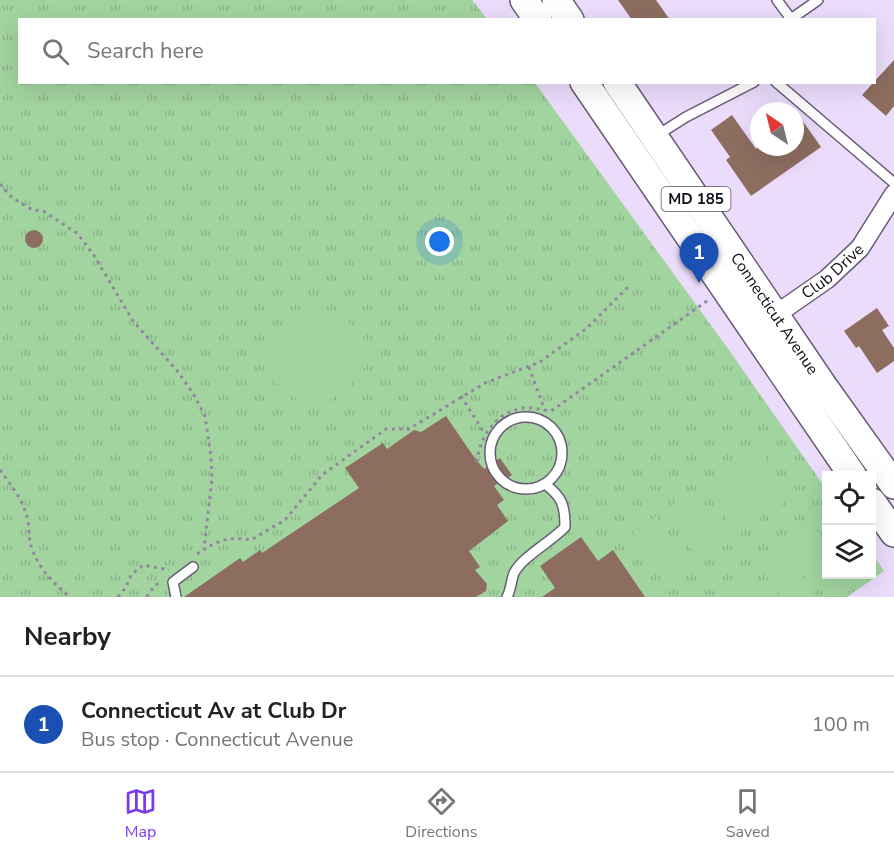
<!DOCTYPE html>
<html lang="en">
<head>
<meta charset="utf-8">
<style>
  body { margin:0; font-family:"Nunito Sans",sans-serif; background:#f2f2f2; color:#222 }
  .controls { position:absolute; right:18px; bottom:18px; display:grid; overflow:hidden; border-radius:0px; box-shadow:0 6px 24px #0002 }
  .controls button { width:54px; height:54px; display:grid; place-items:center; padding:0; border:0; border-bottom:2px solid #e0e0e0; background:#fff; color:#222; font:30px sans-serif }
  .compass { position:absolute; left:750px; top:102px; width:54px; height:54px; border-radius:50%; background:#fff; box-shadow:0 6px 24px #0002; rotate:325deg }
  .you { position:absolute; left:440px; top:242px; width:21px; height:21px; margin:-15px; border:4px solid #fff; border-radius:50%; background:#1a73e8; box-shadow:0 0 0 9px #1a73e833 }
  .badge { display:grid; place-items:center; width:39px; height:39px; border-radius:50%; background:#7c3aed; color:#fff; font-size:20px; font-weight:700 }
  .pin { position:absolute; translate:-50% -50px; filter:drop-shadow(0 2px 3px #0008) }
  .pin::after { content:''; position:absolute; top:32px; width:21px; height:18px; background:inherit; clip-path:polygon(0 0,100% 0,50% 100%) }
  .list { margin:0; padding:0; list-style:none }
  h2 { display:flex; justify-content:space-between; align-items:center; height:78px; margin:0; padding:0 24px; font-size:26px }
  h2 small { font-size:20px; font-weight:400; color:#767676 }
  .list li { display:grid; grid-template-columns:39px 1fr auto; gap:18px; align-items:center; box-sizing:border-box; height:96px; padding:0 24px; border-top:2px solid #e0e0e0 }
  .list b { display:block; font-size:22px; white-space:nowrap }
  .list p { margin:0; font-size:20px; white-space:nowrap; color:#767676 }
  .list em { font-size:20px; font-style:normal; color:#767676 }
  .icon { flex:none; width:33px; height:33px; fill:none; stroke:currentColor; stroke-width:2; stroke-linecap:round; stroke-linejoin:round }
  .map { position:relative; flex:none; width:894px; height:597px; overflow:hidden }
  .search { position:absolute; background:#fff; box-shadow:0 6px 24px #0002; left:18px; right:18px; top:18px; height:66px; display:flex; align-items:center; gap:15px; box-sizing:border-box; padding:0 21px; border-radius:0px; color:#767676; font-size:22px }
  .sheet { height:174px; background:#fff }
  nav { display:flex; justify-content:space-around; align-items:center; box-sizing:border-box; height:84px; border-top:2px solid #e0e0e0; background:#fff; font-size:16px; color:#767676 }
  nav a { display:grid; justify-items:center; gap:3px }
  nav .on { color:#7c3aed }
  .map>svg:first-child { display:block }
</style>
</head>
<body>
<div class="map">
<svg width="894" height="597" viewBox="0 0 894 597">
  <defs>
    <pattern id="grass-tufts" width="24" height="20" patternUnits="userSpaceOnUse" patternTransform="scale(1.5)"><rect width="24" height="20" fill="#a2d49f"/><path d="M3 7l-1-3M5 7V3M7 7l1-3M15 17l-1-3M17 17v-4M19 17l1-3" fill="none" stroke="#8ab588"/></pattern>
  </defs>
  <rect width="100%" height="100%" fill="#ebdcfc"/>
  <!-- grass -->
  <polygon fill="url(#grass-tufts)" points="0,0 472,0 487,19 20,20 20,82 535,83 729,350 826,489 826,574 872,574 872,553 884,571 847,597 0,597"/>
  <!-- pitch -->
  <g fill="#a2d49f">
    <path d="M326,309C342,316 362,328 367,346C373,367 345,392 328,401C322,404 313,404 306,405C285,391 254,373 264,344C270,341 293,336 296,334C312,325 293,314 326,309Z"/>
    <polygon points="757,446 792,496 769,513 733,462"/>
    <polygon points="726,468 761,518 738,535 702,484"/>
    <polygon points="688,494 723,545 700,561 664,511"/>
    <polygon points="656,516 692,567 669,583 633,533"/>
    <polygon points="812,524 826,545 826,574 847,575 824,591 788,540"/>
    <polygon points="780,546 816,596 815,597 781,597 757,562"/>
    <polygon points="742,572 759,597 724,597 718,589"/>
  </g>
  <!-- building -->
  <g fill="#8d6d60">
    <polygon points="618,0 656,0 670,20 632,20"/>
    <polygon points="894,60 894,106 886,116 862,95"/>
    <polygon points="795,110 821,147 751,196 726,160 730,157 711,130 732,115 756,149 758,147 795,147"/>
    <circle cx="34" cy="239" r="9"/>
    <polygon points="877,308 889,326 882,330 894,348 894,361 877,373 859,346 856,348 844,331"/>
    <polygon points="446,416 474,457 484,469 500,458 512,475 494,486 504,500 497,505 508,521 469,551 480,567 475,570 487,584 486,591 476,597 184,597 240,558 243,562 260,550 262,553 359,488 345,468 383,443 387,449 414,430 421,432"/>
    <polygon points="581,537 598,561 613,550 645,597 542,597 555,588 540,566"/>
  </g>
  <g fill="none" stroke-linecap="round" stroke-linejoin="round">
    <!-- lane casing -->
    <g stroke="#685b76" stroke-width="12">
      <g id="lane">
        <polyline points="777,0 791,19 818,0"/>
        <polyline points="776,82 894,183"/>
        <polyline points="656,136 686,117 754,82"/>
        <circle cx="526" cy="453" r="36"/>
        <polyline points="176,597 173,582 193,567"/>
        <path d="M507,597C511,590 511,581 514,573C523,556 551,542 565,527C565,505 562,497 545,484"/>
      </g>
    </g>
    <!-- street casing -->
    <g stroke="#685b76" stroke-width="21">
      <g id="street">
        <path id="s1" d="M768,320L827,279L860,248L894,194"/>
      </g>
    </g>
    <!-- primary casing -->
    <g stroke="#685b76" stroke-width="30">
      <g id="primary">
        <polyline points="524,0 538,20"/>
        <polyline points="556,0 570,20"/>
        <polyline points="584,82 853,476"/>
        <path id="s2" d="M617,82L824,387L894,485"/>
        <polyline points="872,502 894,533"/>
      </g>
    </g>
    <!-- path -->
    <g stroke="#93879f" stroke-width="3" stroke-dasharray="3 4.5" stroke-linecap="butt">
      <polyline points="0,184 9,195 19,202 31,209 45,212 78,234 95,257 133,321 179,373 194,395 205,416 211,456 212,479 204,549"/>
      <polyline points="529,367 545,411"/>
      <polyline points="461,396 485,434"/>
      <path d="M477,462C480,436 495,413 523,408C532,407 542,410 551,411L707,301"/>
      <path d="M0,470C10,484 22,498 26,514C30,524 28,536 31,546C38,568 53,583 70,597"/>
      <path d="M197,554C216,541 228,536 251,540L285,520L322,475L386,429H409L485,383L540,362L587,328L631,284"/>
      <polyline points="118,597 126,587 131,575 143,565 169,570"/>
      <polyline points="147,597 148,594 160,581"/>
    </g>
    <!-- lane -->
    <use href="#lane" stroke="#fff" stroke-width="9"/>
    <!-- street -->
    <use href="#street" stroke="#fff" stroke-width="18"/>
    <!-- primary -->
    <use href="#primary" stroke="#fff" stroke-width="27"/>
  </g>
  <g text-anchor="middle" dominant-baseline="central" stroke-width="4.5" stroke-linejoin="round" paint-order="stroke">
    <!-- shield labels -->
    <rect fill="#fff" stroke="#58545b" stroke-width="1.5" x="661.5" y="187" width="69" height="24" rx="4.5"/>
    <g font-size="15" font-weight="bold" fill="#100a15">
      <text x="696" y="199">MD 185</text>
    </g>
    <!-- street labels -->
    <g font-size="16" fill="#100a15" stroke="#fff">
      <text stroke="none"><textPath href="#s1" startOffset="81">Club Drive</textPath></text>
      <text stroke="none"><textPath href="#s2" startOffset="280">Connecticut Avenue</textPath></text>
    </g>
  </g>
</svg>
<div class="controls">
<button><svg class="icon" aria-label="locate" viewBox="0 0 24 24"><circle cx="12" cy="12" r="6"/><path d="M12 2v4M12 18v4M2 12h4M18 12h4"/></svg></button>
<button><svg class="icon" aria-label="layers" viewBox="0 0 24 24"><path d="M12 4l9 5-9 5-9-5zM3 14l9 5 9-5"/></svg></button>
</div>
<svg class="compass" viewBox="-18 -18 36 36"><path d="M0-13l5 13h-10z" fill="#e53935"/><path d="M0 13l5-13h-10z" fill="#767676"/></svg>
<div class="you"></div>
<div class="pin badge" style="left:699px;top:283px;background:#1a4fb4">1</div>
<div class="search"><svg class="icon" aria-label="search" viewBox="0 0 24 24"><circle cx="10" cy="10" r="6"/><path d="M15 15l6 6"/></svg>Search here</div>
</div>
<section class="sheet">
<h2>Nearby<small></small></h2>
<ul class="list">
<li><span class="badge" style="background:#1a4fb4">1</span><div><b>Connecticut Av at Club Dr</b><p>Bus stop · Connecticut Avenue</p></div><em>100 m</em></li>
</ul>
</section>
<nav>
<a class="on"><svg class="icon" aria-label="map" viewBox="0 0 24 24"><path d="M3 6l6-2 6 2 6-2v14l-6 2-6-2-6 2zM9 4v14M15 6v14"/></svg>Map</a>
<a><svg class="icon" aria-label="directions" viewBox="0 0 24 24"><path d="M12 3l9 9-9 9-9-9zM9 14v-3h6M13 9l2 2-2 2"/></svg>Directions</a>
<a><svg class="icon" aria-label="saved" viewBox="0 0 24 24"><path d="M7 4h10v16l-5-4-5 4z"/></svg>Saved</a>
</nav>
</body>
</html>
